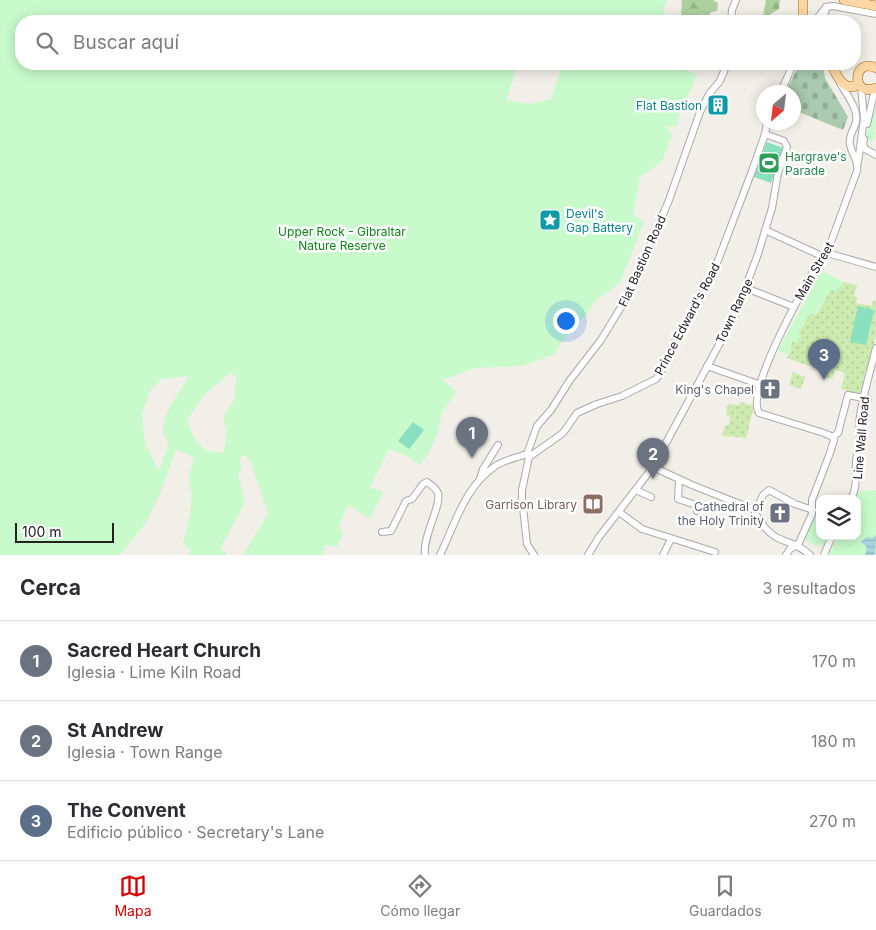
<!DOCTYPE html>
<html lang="es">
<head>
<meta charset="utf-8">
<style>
  body { margin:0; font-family:Inter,sans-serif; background:#f2f2f3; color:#2b2b33 }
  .controls { position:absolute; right:15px; bottom:15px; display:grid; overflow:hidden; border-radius:10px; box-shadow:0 2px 12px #0003 }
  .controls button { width:45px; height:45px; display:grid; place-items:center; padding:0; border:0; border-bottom:1px solid #e1e1e2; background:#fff; color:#2b2b33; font:25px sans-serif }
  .compass { position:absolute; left:756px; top:85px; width:45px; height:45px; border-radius:50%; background:#fff; box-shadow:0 2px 12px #0003; rotate:208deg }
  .scale { position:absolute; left:15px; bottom:12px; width:99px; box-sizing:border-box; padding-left:5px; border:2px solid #222; border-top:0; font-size:14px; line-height:18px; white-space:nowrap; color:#222; -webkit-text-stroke:4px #fff; paint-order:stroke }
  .you { position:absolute; left:565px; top:320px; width:18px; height:18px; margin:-12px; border:4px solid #fff; border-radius:50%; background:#1a73e8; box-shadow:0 0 0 8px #1a73e833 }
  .badge { display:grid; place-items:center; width:32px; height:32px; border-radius:50%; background:#d40000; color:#fff; font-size:16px; font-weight:700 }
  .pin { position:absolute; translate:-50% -41px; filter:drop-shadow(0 1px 2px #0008) }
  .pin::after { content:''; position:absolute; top:26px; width:18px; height:15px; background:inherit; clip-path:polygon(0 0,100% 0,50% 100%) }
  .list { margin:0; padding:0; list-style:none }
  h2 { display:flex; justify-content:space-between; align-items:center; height:65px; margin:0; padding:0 20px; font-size:21px }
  h2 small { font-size:16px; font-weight:400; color:#7c7c81 }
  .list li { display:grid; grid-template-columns:32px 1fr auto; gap:15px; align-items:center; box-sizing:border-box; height:80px; padding:0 20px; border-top:1px solid #e1e1e2 }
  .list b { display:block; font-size:19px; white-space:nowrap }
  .list p { margin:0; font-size:16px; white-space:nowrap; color:#7c7c81 }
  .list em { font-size:16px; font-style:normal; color:#7c7c81 }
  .icon { flex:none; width:28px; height:28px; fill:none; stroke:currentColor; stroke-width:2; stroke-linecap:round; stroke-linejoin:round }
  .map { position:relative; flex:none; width:876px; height:555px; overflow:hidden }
  .search { position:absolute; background:#fff; box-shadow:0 2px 12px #0003; left:15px; right:15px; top:15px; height:55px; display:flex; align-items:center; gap:12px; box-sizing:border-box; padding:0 18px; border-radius:20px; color:#7c7c81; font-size:19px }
  .sheet { height:305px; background:#fff }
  nav { display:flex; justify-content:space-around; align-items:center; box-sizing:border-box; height:70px; border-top:1px solid #e1e1e2; background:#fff; font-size:14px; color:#7c7c81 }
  nav a { display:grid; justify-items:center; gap:2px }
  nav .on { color:#d40000 }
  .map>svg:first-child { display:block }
</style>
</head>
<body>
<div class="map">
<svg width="876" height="555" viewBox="0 0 876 555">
  <defs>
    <pattern id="grass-dots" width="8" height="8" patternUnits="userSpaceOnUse" patternTransform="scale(1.25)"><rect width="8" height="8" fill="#cdebb0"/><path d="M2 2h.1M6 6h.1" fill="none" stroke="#b0c997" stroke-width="1.8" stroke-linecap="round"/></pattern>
    <pattern id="forest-firs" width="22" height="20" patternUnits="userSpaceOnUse" patternTransform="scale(1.25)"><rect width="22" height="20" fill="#add19e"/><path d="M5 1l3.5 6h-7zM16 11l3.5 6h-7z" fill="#95b388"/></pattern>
    <pattern id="cemetery-stones" width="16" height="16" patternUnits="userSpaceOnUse" patternTransform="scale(1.25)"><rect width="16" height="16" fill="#aacbaf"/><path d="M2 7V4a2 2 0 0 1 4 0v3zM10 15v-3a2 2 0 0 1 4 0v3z" fill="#92ae96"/></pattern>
    <pattern id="water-rules" width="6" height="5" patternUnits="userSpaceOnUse" patternTransform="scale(1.25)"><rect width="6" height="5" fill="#aad3df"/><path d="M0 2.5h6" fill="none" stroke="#92b5bf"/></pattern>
  </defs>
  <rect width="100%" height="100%" fill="#f2efe9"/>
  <!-- grass -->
  <g fill="url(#grass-dots)">
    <polygon points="844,282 857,285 854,296 857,297 856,303 872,306 873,300 876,301 876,334 869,367 864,375 861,392 859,394 841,389 845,373 836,370 832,379 823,376 824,371 787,358 792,348 790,346 793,341 797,343 798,334 811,312 816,315 831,290 836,290"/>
    <polygon points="793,372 805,377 801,389 789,385"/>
    <polygon points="740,402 754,406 746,438 722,436 725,425 729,425 730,416 726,415 728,404 739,405"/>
  </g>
  <!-- forest -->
  <g fill="url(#forest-firs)">
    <polygon points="681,0 713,0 718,3 717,11 711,12 707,21 689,20 681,15 682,1"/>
    <polygon points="766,0 780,0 779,9 769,15 768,21 762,21"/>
  </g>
  <!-- cemetery -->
  <polygon fill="url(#cemetery-stones)" points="799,64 823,64 825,78 848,117 843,130 794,110 794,92 786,92"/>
  <!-- park -->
  <g fill="#c8facc" fill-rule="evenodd">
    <path d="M0,0H667L663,9L666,21H553L546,17L543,21H21V64H518L506,100L529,104L551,99L563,64H672L697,75L679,115L676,127L666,126L672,135L662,162L640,176L633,214L644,222L620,283L595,301L587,314L572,328L553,355L522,366L474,368L443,380L456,392L442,413L437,435L428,454L420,465L407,456L389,449L370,487L383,492L370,519L348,505L339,527L343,534L337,547L325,545L323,555H243L268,513L251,463L247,457L243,455L240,458L241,469L238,474L245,502L220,549L229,555H188L191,549L183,544L189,519L192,495L188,480L194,457L176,450L159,496L145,524L120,555H0ZM230,373L236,376L235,398L223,418L227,430L224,452C221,452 215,453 212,452C197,448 191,433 187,420L204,395ZM189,376C177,397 164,408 163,434L169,442L161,466L158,469L145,444L142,414L150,391L162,379Z"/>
    <polygon points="876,106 876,126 874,131 876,133 872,142 865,139"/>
    <polygon points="821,271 844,282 836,291 831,290 815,315 810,313 798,334 801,336 797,343 793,341 790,346 792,348 788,355 778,351"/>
    <polygon points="876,490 876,555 829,555 838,536 857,536 857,499 855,499 859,491"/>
    <path d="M816,518L820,520V536H829L824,546C816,546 808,543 803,537L811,521Z"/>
  </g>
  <!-- pitch -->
  <g fill="#88e0be">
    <polygon points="767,142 783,148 771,183 754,177"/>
    <polygon points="858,306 874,310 866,345 850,342"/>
    <polygon points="413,422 424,430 409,449 398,441"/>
  </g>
  <!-- water -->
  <polygon fill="url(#water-rules)" points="876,535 875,555 865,555 867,548 865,545 861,542 867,537 872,538"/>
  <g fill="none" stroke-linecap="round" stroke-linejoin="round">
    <!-- minor casing -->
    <g stroke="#a9a9a9" stroke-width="8">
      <g id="minor">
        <polyline points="826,7 833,6 876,14"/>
        <polyline points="731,21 732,10 736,0"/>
        <polyline points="815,21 826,7"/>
        <polyline points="823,21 826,8"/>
        <polyline points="781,92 793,64"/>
        <polyline points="867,124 875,89"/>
        <polyline points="864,139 863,144 865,149 876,155"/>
        <polyline points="858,162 864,119 861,86"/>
        <polyline points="765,230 824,257"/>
        <polyline points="827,253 876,267"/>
        <polyline points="746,288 794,307"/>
        <polyline points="707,366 761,385"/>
        <path d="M833,437L824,433L759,413C745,390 804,289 817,264L827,253L857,171C859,160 852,155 850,145C848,136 854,130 856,122C859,109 846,94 840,83"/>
        <polyline points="527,454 537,426 551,410 570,380 601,340 632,289 669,200 700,112 709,94 720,81 727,64"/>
        <polyline points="653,467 692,485 755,510"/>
        <polyline points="480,479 483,469 498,445"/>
        <polyline points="679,480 678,499 699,506 697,511"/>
        <polyline points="636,490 651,497"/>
        <path d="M851,499C858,486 855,475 856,461C857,452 860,443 860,434C861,431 859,427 859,423C862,397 870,373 876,348"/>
        <polyline points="619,512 642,529 715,552"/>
        <path d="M382,532L391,531L406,501L412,499L423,484L427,482C431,485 436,488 438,493C442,505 422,537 425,555"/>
        <polyline points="798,545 812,514 812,500 830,453 834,440 833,437 838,433 848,395 868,399"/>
        <path d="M440,555C455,524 465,487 494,467C503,460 516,458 527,454"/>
        <polyline points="534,555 527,544 522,498 522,490 529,457 563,433 577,413 597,404 622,396 656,379 660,374 679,333 714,271 752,171 765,134 767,122"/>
        <polyline points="588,555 599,537 653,467 735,315 758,254 772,208 778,173 787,147 784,141 765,134"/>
        <polyline points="663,555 671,539"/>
        <polyline points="786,555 790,549 798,545"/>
        <path d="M810,555C797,543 789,544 776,537C766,531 760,522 755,513L763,495L769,490L795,504L813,510"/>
        <polyline points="824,555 832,536"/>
      </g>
    </g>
    <!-- major casing -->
    <g stroke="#a06b00" stroke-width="10">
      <g id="major">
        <polyline points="844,0 876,6"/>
        <polyline points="803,21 803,0"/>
        <path d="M831,64C836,74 844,94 859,84"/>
        <path d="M876,68C852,57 851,98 876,88"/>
      </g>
    </g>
    <!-- minor -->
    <use href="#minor" stroke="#fff" stroke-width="6"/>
    <!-- major -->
    <use href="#major" stroke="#fcd6a4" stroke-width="9"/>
  </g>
  <!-- icons -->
  <defs>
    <g id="building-square" transform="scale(1.125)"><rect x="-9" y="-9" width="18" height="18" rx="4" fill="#0f9aa8" stroke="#fff"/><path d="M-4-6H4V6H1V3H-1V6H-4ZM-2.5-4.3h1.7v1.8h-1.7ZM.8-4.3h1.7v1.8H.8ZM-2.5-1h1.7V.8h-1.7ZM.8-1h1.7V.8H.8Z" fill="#fff"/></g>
    <g id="stadium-square" transform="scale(1.125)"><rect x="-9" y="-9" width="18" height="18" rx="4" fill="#2e9e5b" stroke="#fff"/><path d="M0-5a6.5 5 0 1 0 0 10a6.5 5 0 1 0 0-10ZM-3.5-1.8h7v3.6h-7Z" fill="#fff"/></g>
    <g id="sight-square" transform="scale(1.125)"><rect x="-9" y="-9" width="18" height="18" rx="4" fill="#0f9aa8" stroke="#fff"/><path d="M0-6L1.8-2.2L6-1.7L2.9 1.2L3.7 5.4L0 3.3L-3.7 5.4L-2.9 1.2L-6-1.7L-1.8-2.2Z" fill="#fff"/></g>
    <g id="church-square" transform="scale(1.125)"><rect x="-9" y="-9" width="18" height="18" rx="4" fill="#6b7280" stroke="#fff"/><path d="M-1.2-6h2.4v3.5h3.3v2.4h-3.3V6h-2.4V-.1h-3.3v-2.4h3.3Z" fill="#fff"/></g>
    <g id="library-square" transform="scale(1.125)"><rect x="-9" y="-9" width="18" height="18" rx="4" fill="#8d6e63" stroke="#fff"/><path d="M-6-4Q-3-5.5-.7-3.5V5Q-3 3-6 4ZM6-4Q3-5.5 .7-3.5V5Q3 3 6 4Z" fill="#fff"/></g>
  </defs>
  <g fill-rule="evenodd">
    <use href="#building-square" x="718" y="105"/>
    <use href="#stadium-square" x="769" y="163"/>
    <use href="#sight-square" x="550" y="220"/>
    <use href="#church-square" x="770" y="389"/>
    <use href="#library-square" x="593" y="504"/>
    <use href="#church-square" x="780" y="513"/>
  </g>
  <g text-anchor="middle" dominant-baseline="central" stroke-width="5" stroke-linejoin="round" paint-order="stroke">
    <!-- culture labels -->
    <g font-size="12" fill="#0d838f" stroke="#fff" text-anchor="end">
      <text x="702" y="105">Flat Bastion</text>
      <text x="566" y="213" text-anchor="start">Devil's<tspan x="566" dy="14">Gap Battery</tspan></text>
    </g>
    <!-- leisure labels -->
    <g font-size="12" fill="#27864d" stroke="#fff" text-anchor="start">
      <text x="785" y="156">Hargrave's<tspan x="785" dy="14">Parade</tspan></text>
    </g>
    <!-- park labels -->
    <g font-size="12" fill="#0c8416" stroke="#fff">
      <text x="342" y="231">Upper Rock - Gibraltar<tspan x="342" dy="14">Nature Reserve</tspan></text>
    </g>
    <!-- street labels -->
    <g font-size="12" fill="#222" stroke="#fff">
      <text transform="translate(642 261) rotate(-66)">Flat Bastion Road</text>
      <text transform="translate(814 271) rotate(-60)">Main Street</text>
      <text transform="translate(734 311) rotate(-65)">Town Range</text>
      <text transform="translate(687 319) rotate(-62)">Prince Edward's Road</text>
      <text transform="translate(861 438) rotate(-85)">Line Wall Road</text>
    </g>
    <!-- worship labels -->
    <g font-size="12" fill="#5b616d" stroke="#fff" text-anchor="end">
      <text x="754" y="389">King's Chapel</text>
      <text x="764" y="506">Cathedral of<tspan x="764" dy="14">the Holy Trinity</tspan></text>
    </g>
    <!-- education labels -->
    <g font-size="12" fill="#785e54" stroke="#fff" text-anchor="end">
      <text x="577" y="504">Garrison Library</text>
    </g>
  </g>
</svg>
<div class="controls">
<button><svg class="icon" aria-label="layers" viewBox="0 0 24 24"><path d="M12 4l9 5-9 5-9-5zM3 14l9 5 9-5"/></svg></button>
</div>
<svg class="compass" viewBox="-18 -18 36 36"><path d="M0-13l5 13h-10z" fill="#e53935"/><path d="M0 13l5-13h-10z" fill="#7c7c81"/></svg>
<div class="scale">100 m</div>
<div class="you"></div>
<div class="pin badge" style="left:472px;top:458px;background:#6b7280">1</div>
<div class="pin badge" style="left:653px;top:479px;background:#6b7280">2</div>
<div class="pin badge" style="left:824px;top:380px;background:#5c6f8a">3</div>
<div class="search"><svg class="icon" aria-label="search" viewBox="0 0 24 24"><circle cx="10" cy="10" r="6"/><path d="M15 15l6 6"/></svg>Buscar aquí</div>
</div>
<section class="sheet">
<h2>Cerca<small>3 resultados</small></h2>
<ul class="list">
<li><span class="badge" style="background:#6b7280">1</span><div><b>Sacred Heart Church</b><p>Iglesia · Lime Kiln Road</p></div><em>170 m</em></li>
<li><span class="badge" style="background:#6b7280">2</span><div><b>St Andrew</b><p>Iglesia · Town Range</p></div><em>180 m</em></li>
<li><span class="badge" style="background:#5c6f8a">3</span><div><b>The Convent</b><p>Edificio público · Secretary's Lane</p></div><em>270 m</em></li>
</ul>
</section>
<nav>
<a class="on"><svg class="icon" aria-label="map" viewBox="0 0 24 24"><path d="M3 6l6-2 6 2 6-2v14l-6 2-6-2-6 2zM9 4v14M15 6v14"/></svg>Mapa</a>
<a><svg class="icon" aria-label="directions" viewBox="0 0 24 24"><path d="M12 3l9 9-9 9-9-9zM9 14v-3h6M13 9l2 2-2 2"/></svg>Cómo llegar</a>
<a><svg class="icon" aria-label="saved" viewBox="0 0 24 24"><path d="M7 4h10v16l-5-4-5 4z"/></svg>Guardados</a>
</nav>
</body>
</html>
